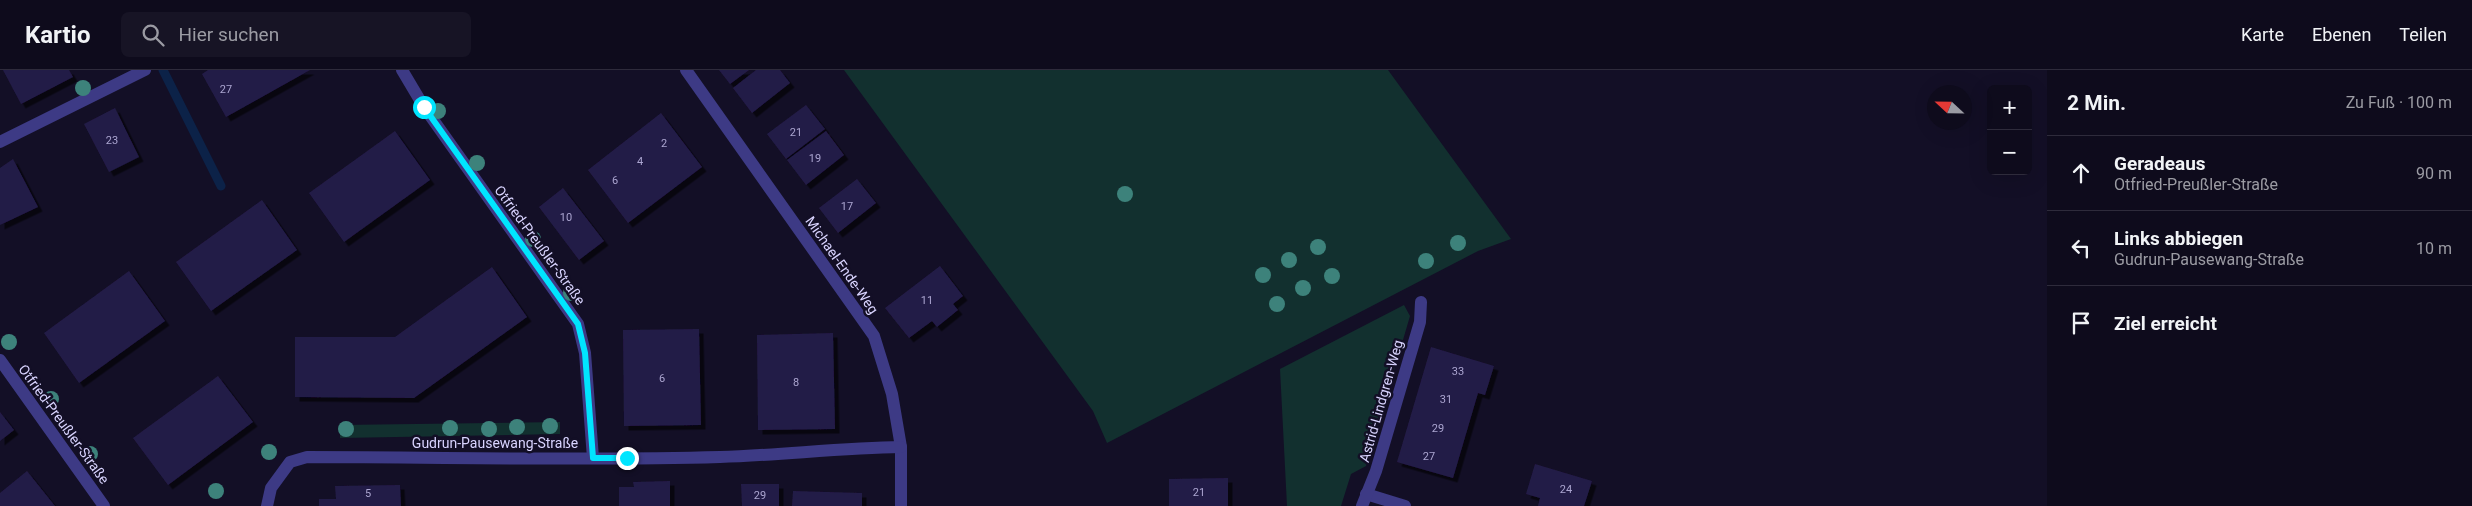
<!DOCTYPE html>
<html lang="de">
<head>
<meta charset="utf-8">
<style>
  body { margin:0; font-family:Roboto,sans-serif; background:#171425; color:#f1f3f6 }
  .controls { position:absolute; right:15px; top:15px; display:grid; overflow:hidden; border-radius:8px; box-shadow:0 5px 20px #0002 }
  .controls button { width:45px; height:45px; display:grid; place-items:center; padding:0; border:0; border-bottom:1px solid #2e2b3b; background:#0e0b1c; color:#f1f3f6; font:25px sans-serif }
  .compass { position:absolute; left:1927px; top:15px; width:45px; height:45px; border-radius:50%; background:#0e0b1c; box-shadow:0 5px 20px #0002; rotate:292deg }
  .stop { position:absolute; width:15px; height:15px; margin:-11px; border:4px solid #00e5ff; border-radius:50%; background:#fff }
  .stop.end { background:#00e5ff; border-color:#fff; box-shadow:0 1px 5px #0008 }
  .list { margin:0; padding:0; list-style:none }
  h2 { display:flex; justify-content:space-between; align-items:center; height:65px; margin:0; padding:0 20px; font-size:21px }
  h2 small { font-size:16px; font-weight:400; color:#9b9ba3 }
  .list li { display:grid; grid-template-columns:32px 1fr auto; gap:15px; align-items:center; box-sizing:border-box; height:75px; padding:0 20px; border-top:1px solid #2e2b3b }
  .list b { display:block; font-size:19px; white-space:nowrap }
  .list p { margin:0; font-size:16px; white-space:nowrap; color:#9b9ba3 }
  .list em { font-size:16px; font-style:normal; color:#9b9ba3 }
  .icon { flex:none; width:28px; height:28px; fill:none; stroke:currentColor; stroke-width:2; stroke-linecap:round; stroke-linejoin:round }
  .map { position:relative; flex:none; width:2047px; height:436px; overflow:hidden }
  header { display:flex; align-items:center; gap:30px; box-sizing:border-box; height:70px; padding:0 25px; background:#0e0b1c; border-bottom:1px solid #2e2b3b }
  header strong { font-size:24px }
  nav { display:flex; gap:28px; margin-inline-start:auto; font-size:18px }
  .search { width:350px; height:45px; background:#171425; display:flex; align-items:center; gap:12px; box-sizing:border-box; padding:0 18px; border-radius:8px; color:#9b9ba3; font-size:19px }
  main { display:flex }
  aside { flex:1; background:#0e0b1c }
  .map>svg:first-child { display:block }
</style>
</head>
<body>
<header>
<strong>Kartio</strong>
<div class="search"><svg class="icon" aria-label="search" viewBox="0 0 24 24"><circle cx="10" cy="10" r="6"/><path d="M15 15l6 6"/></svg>Hier suchen</div>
<nav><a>Karte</a><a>Ebenen</a><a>Teilen</a></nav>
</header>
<main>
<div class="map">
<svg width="2047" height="436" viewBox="0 0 2047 436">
  <defs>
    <filter id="shadow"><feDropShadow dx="4.5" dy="4.5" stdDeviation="0" flood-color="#0009"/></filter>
  </defs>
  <rect width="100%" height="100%" fill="#130f26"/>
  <!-- green -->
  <g fill="#12302f">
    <polygon points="844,0 1388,0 1511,169 1478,181 1107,373 1093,341"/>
    <polygon points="1404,235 1410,246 1366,396 1351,404 1341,436 1287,436 1280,299"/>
    <polygon points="560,352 560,364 340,368 340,355"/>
  </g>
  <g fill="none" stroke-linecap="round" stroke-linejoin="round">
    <!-- stream -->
    <polyline stroke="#0c2248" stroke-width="9" points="163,0 221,116"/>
  </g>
  <!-- building -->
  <g fill="#241b47" filter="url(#shadow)">
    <polygon points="3,0 69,0 73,7 21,34"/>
    <polygon points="208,0 310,0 226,47 202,4"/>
    <polygon points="719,0 749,0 730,14"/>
    <polygon points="756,0 780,0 790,13 752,43 733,18"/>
    <polygon points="806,35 825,59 786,89 767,64"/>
    <polygon points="115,38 139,87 109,102 84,54"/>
    <polygon points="661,43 702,97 628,153 588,100"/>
    <polygon points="395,61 430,110 344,172 309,123"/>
    <polygon points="826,61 844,85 806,115 787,90"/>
    <polygon points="13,89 38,137 0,155 0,98"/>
    <polygon points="857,109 876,133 838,163 819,138"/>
    <polygon points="563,118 604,171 579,190 539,137"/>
    <polygon points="262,130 297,180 211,241 176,192"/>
    <polygon points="940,196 963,226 953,234 958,240 937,257 932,251 909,268 885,238"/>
    <polygon points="492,197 527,247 414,328 295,327 295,267 395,267"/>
    <polygon points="129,201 165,251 79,313 44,263"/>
    <polygon points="699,259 701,355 624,356 623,260"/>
    <polygon points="833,263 835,359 758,360 757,265"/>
    <polygon points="1431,277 1494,296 1485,325 1478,323 1453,408 1397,392"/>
    <polygon points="218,306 253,352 168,415 133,368"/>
    <polygon points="0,342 14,360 0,371"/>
    <polygon points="1535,394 1592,411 1584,436 1538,436 1540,428 1526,424"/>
    <polygon points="27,401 55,436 0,436 0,423"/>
    <polygon points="1228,408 1228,436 1169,436 1169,409"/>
    <polygon points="670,411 670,436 619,436 619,417 634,417 633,412"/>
    <polygon points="741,414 779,414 779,436 742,436"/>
    <polygon points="400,415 401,436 319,436 319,429 336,429 335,416"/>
    <polygon points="793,421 862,423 862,436 792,436"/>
  </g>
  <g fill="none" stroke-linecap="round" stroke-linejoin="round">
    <!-- minor -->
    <g stroke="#3d3a85" stroke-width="12">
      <polyline points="402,0 424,37 578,254 585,283 593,388"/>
      <polyline points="686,0 874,266 892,324 901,377 901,436"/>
      <polyline points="0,72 145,0"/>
      <polyline points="0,290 104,436"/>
      <polyline points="1366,424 1405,436"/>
      <path d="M267,436L271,418L290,392L307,387C444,387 582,391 720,387C781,385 841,378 901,377"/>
      <polyline points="1362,436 1376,401 1420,252 1421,232"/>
    </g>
  </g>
  <!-- trees -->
  <g fill="#3d827b">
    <circle cx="83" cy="18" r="8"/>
    <circle cx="438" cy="41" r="8"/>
    <circle cx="477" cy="93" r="8"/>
    <circle cx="1125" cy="124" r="8"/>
    <circle cx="533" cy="169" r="8"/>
    <circle cx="1458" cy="173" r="8"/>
    <circle cx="1318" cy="177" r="8"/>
    <circle cx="1289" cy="190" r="8"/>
    <circle cx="1426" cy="191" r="8"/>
    <circle cx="1263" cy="205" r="8"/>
    <circle cx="1332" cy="206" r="8"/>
    <circle cx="1303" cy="218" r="8"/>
    <circle cx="571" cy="223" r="8"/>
    <circle cx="1277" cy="234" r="8"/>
    <circle cx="9" cy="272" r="8"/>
    <circle cx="51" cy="329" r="8"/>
    <circle cx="550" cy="356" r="8"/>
    <circle cx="517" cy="357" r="8"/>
    <circle cx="450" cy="358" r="8"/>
    <circle cx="346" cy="359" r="8"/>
    <circle cx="489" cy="359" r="8"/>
    <circle cx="269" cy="382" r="8"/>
    <circle cx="90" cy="384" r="8"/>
    <circle cx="216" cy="421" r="8"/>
  </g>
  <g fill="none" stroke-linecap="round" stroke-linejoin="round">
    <!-- route -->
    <polyline stroke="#00e5ff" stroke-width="6" points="424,37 578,254 585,283 593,388 627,388"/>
  </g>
  <g text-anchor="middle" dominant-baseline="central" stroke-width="5" stroke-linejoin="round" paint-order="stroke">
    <!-- number labels -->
    <g font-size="11" fill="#aca6d1">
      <text x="226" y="19">27</text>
      <text x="796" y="62">21</text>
      <text x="112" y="70">23</text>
      <text x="664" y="73">2</text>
      <text x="815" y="88">19</text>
      <text x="640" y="91">4</text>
      <text x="615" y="110">6</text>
      <text x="847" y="136">17</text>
      <text x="566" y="147">10</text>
      <text x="927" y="230">11</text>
      <text x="1458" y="301">33</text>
      <text x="662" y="308">6</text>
      <text x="796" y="312">8</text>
      <text x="1446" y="329">31</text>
      <text x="1438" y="358">29</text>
      <text x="1429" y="386">27</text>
      <text x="1566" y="419">24</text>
      <text x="1199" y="422">21</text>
      <text x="368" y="423">5</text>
      <text x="760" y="425">29</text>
    </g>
    <!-- street labels -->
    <g font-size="14" fill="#d9d4ff" stroke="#130f26">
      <text transform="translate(540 175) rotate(54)">Otfried-Preußler-Straße</text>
      <text transform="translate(842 195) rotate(55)">Michael-Ende-Weg</text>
      <text transform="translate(1381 331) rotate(-74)">Astrid-Lindgren-Weg</text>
      <text transform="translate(64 354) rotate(54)">Otfried-Preußler-Straße</text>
      <text x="495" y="373">Gudrun-Pausewang-Straße</text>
    </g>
  </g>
</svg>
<div class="controls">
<button>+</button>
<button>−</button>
</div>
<svg class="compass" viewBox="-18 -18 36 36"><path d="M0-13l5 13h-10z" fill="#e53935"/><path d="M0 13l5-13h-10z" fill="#9b9ba3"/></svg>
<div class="stop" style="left:424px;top:37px"></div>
<div class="stop end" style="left:627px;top:388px"></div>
</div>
<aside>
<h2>2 Min.<small>Zu Fuß · 100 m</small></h2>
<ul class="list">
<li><svg class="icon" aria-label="ahead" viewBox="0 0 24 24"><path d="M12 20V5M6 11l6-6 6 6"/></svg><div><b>Geradeaus</b><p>Otfried-Preußler-Straße</p></div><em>90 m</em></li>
<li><svg class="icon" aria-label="left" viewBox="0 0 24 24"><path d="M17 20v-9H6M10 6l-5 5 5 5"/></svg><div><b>Links abbiegen</b><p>Gudrun-Pausewang-Straße</p></div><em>10 m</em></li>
<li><svg class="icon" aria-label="arrive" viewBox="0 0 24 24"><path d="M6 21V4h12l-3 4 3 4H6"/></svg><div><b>Ziel erreicht</b></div></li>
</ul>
</aside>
</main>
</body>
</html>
